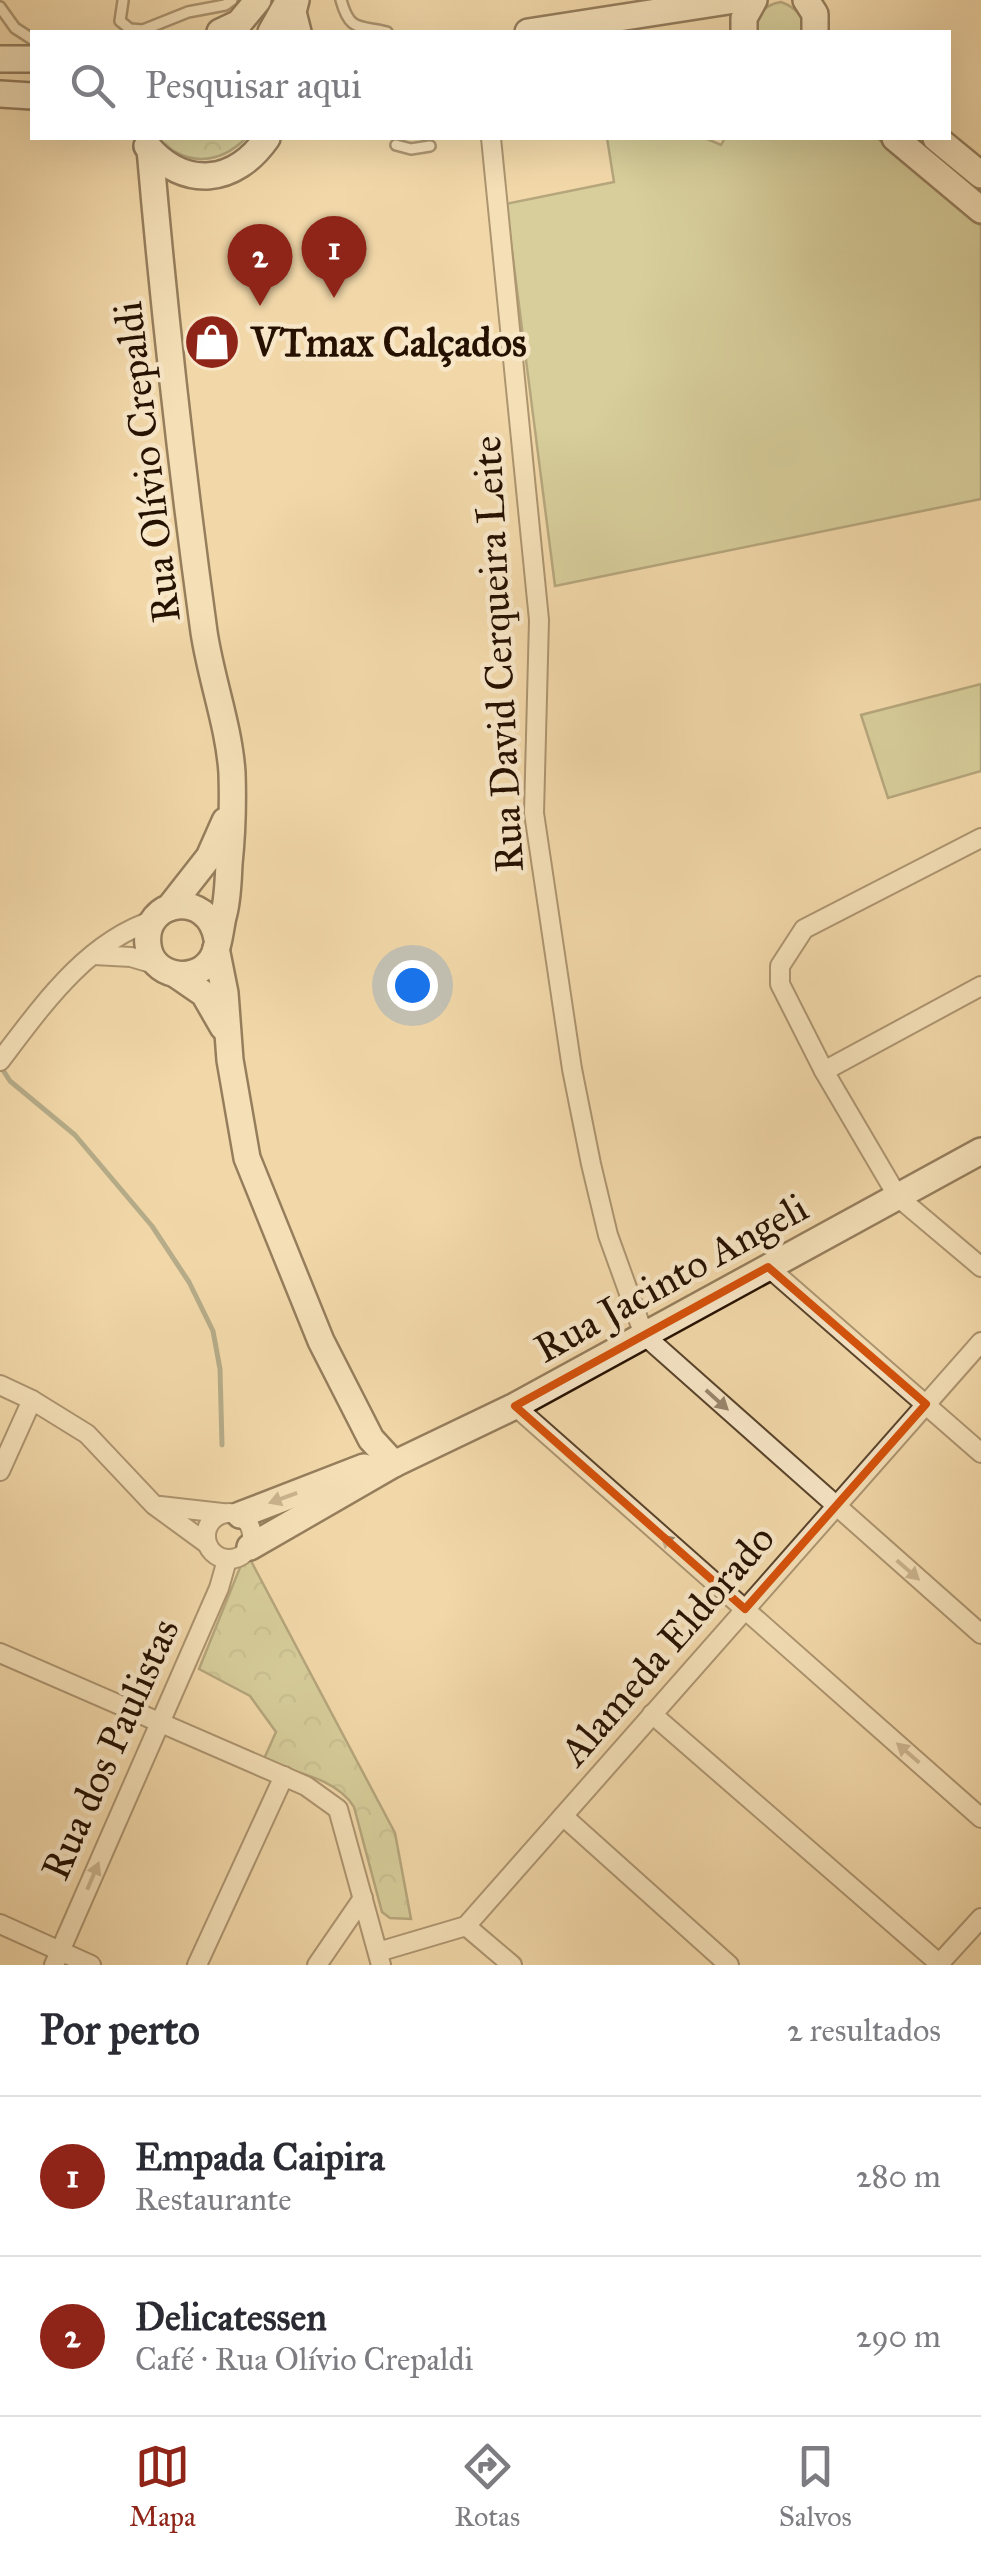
<!DOCTYPE html>
<html lang="pt">
<head>
<meta charset="utf-8">
<style>
  body { margin:0; font-family:"IM FELL Great Primer",serif; background:#f7f7f7; color:#2b2b33 }
  .you { position:absolute; left:412px; top:985px; width:35px; height:35px; margin:-25px; border:8px solid #fff; border-radius:50%; background:#1a73e8; box-shadow:0 0 0 15px #1a73e833 }
  .badge { display:grid; place-items:center; width:65px; height:65px; border-radius:50%; background:#8f2418; color:#fff; font-size:32px; font-weight:700 }
  .pin { position:absolute; translate:-50% -82px; filter:drop-shadow(0 2px 5px #0008) }
  .pin::after { content:''; position:absolute; top:52px; width:35px; height:30px; background:inherit; clip-path:polygon(0 0,100% 0,50% 100%) }
  .list { margin:0; padding:0; list-style:none }
  h2 { display:flex; justify-content:space-between; align-items:center; height:130px; margin:0; padding:0 40px; font-size:42px }
  h2 small { font-size:32px; font-weight:400; color:#7c7c81 }
  .list li { display:grid; grid-template-columns:65px 1fr auto; gap:30px; align-items:center; box-sizing:border-box; height:160px; padding:0 40px; border-top:2px solid #e1e1e2 }
  .list b { display:block; font-size:38px; white-space:nowrap }
  .list p { margin:0; font-size:32px; white-space:nowrap; color:#7c7c81 }
  .list em { font-size:32px; font-style:normal; color:#7c7c81 }
  .icon { flex:none; width:55px; height:55px; fill:none; stroke:currentColor; stroke-width:2; stroke-linecap:round; stroke-linejoin:round }
  .map { position:relative; flex:none; width:981px; height:1965px; overflow:hidden }
  .search { position:absolute; background:#fff; box-shadow:0 10px 40px #0002; left:30px; right:30px; top:30px; height:110px; display:flex; align-items:center; gap:25px; box-sizing:border-box; padding:0 35px; border-radius:0px; color:#7c7c81; font-size:38px }
  .sheet { height:450px; background:#fff }
  nav { display:flex; justify-content:space-around; align-items:center; box-sizing:border-box; height:140px; border-top:2px solid #e1e1e2; background:#fff; font-size:28px; color:#7c7c81 }
  nav a { display:grid; justify-items:center; gap:5px }
  nav .on { color:#8f2418 }
  .map>svg:first-child { display:block }
</style>
</head>
<body>
<div class="map">
<svg width="981" height="1965" viewBox="0 0 981 1965">
  <defs>
    <pattern id="park-crowns" width="20" height="18" patternUnits="userSpaceOnUse" patternTransform="scale(2.5)"><rect width="20" height="18" fill="#b6c08b"/><path d="M2 6a3 3 0 1 1 6 0M12 15a3 3 0 1 1 6 0" fill="none" stroke="#9ca476"/></pattern>
  </defs>
  <rect width="100%" height="100%" fill="#f2d8a9"/>
  <filter id="stains"><feTurbulence type="fractalNoise" baseFrequency=".002" numOctaves="4"/><feColorMatrix values="0 0 0 0 .2 0 0 0 0 .09 0 0 0 0 .02 0 0 0 .5 -.17"/></filter>
  <radialGradient id="worn" r=".72"><stop offset=".6" stop-color="#630" stop-opacity="0"/><stop offset="1" stop-color="#630" stop-opacity=".3"/></radialGradient>
  <!-- grass -->
  <g fill="#b6c08b" stroke="#6e6846" stroke-width="2.5">
    <path d="M781,2C795,7 806,17 801,32H757C755,14 764,5 781,2Z"/>
    <polygon points="607,138 705,138 721,145 725,138 877,138 981,226 981,499 555,586 506,204 614,182"/>
    <polygon points="981,684 981,771 888,798 861,715"/>
  </g>
  <!-- park -->
  <g fill="url(#park-crowns)" stroke="#6e6846" stroke-width="2.5">
    <path d="M157,138H246C218,166 185,166 157,138Z"/>
    <path d="M250,1559L395,1833L411,1919L390,1918L382,1912L354,1807C337,1778 293,1772 263,1761L276,1732L250,1696L199,1669L241,1565Z"/>
  </g>
  <g fill="none" stroke-linecap="round" stroke-linejoin="round">
    <!-- stream -->
    <polyline stroke="#6d7763" stroke-width="5" points="1,1067 10,1081 75,1135 152,1226 189,1282 213,1331 220,1369 222,1445"/>
    <!-- lane casing -->
    <g stroke="#59432b" stroke-width="14">
      <g id="lane">
        <path d="M341,0C350,33 360,25 387,32"/>
        <polyline points="123,1 120,21 130,29 143,30 188,12 225,5 232,0"/>
        <polyline points="0,7 15,28 32,39"/>
        <polyline points="396,145 411,149 430,146"/>
      </g>
    </g>
    <!-- street casing -->
    <g stroke="#59432b" stroke-width="22">
      <g id="street">
        <polyline points="491,138 539,620 534,813 572,1069 591,1164 608,1235 644,1335 981,1634"/>
        <polyline points="981,838 804,929 780,966 780,984 824,1071 898,1197 981,1267"/>
        <polyline points="94,955 131,957 158,965"/>
        <path d="M0,1061C42,1006 86,942 154,920"/>
        <polyline points="824,1071 981,986"/>
        <polyline points="768,1267 981,1453"/>
        <polyline points="0,1385 32,1400 87,1434 154,1505 206,1543"/>
        <polyline points="515,1406 981,1818"/>
        <polyline points="0,1471 32,1400"/>
        <polyline points="160,1506 222,1513"/>
        <circle cx="229" cy="1536" r="23"/>
        <polyline points="0,1653 306,1786 338,1809 381,1965"/>
        <polyline points="652,1714 941,1965"/>
        <polyline points="563,1816 729,1965"/>
        <polyline points="0,1924 91,1965"/>
        <polyline points="466,1926 512,1965"/>
        <polyline points="378,1952 466,1926 981,1342"/>
        <polyline points="54,1965 219,1588 227,1560"/>
        <polyline points="197,1965 284,1776"/>
        <polyline points="317,1965 363,1898"/>
        <polyline points="938,1965 981,1918"/>
      </g>
    </g>
    <!-- secondary casing -->
    <g stroke="#261101" stroke-width="30">
      <g id="secondary">
        <polyline points="296,0 293,12 298,32"/>
        <polyline points="806,0 815,14 815,32"/>
        <polyline points="220,32 239,23 258,0"/>
        <polyline points="271,32 289,0"/>
        <polyline points="528,32 735,0"/>
        <polyline points="744,32 744,18 754,0"/>
        <polyline points="0,59 32,59"/>
        <polyline points="0,94 32,96"/>
        <polyline points="895,138 981,210"/>
        <polyline points="936,138 981,175"/>
        <path d="M147,146C185,190 235,184 267,138"/>
        <path d="M150,149C164,310 182,472 204,632C211,679 229,726 232,773C233,803 232,835 229,864C228,882 228,900 223,917C220,930 219,949 211,960C193,985 151,976 148,945C142,899 209,889 217,939"/>
        <polyline points="169,908 209,857 225,821"/>
        <polyline points="216,948 225,993 230,1060 247,1158 321,1341 371,1439 394,1464"/>
        <polyline points="175,974 204,994 223,1027"/>
        <polyline points="240,1515 364,1467"/>
        <polyline points="250,1547 394,1464 515,1406 981,1151"/>
      </g>
    </g>
    <!-- lane -->
    <use href="#lane" stroke="#f7e6c7" stroke-width="9"/>
    <!-- street -->
    <use href="#street" stroke="#f7e6c7" stroke-width="18"/>
    <!-- secondary -->
    <use href="#secondary" stroke="#f7e6c7" stroke-width="25"/>
  </g>
  <!-- one-way arrows -->
  <defs><path id="oneway-solid" d="M-6-.8H1V-3.2L6.5 0L1 3.2V.8H-6Z" transform="scale(2.5)"/></defs>
  <g fill="#99866e">
    <use href="#oneway-solid" transform="translate(717 1400) rotate(42)"/>
    <use href="#oneway-solid" transform="translate(283 1498) rotate(160)"/>
    <use href="#oneway-solid" transform="translate(672 1545) rotate(-139)"/>
    <use href="#oneway-solid" transform="translate(908 1570) rotate(41)"/>
    <use href="#oneway-solid" transform="translate(908 1753) rotate(-139)"/>
    <use href="#oneway-solid" transform="translate(93 1876) rotate(-67)"/>
  </g>
  <!-- marked area -->
  <path d="M0 0H981V1965H0ZM768,1267L926,1404L745,1609L515,1406Z" fill="#f2d8a9" fill-opacity=".55" fill-rule="evenodd"/>
  <path fill="none" stroke="#d5520b" stroke-width="8" stroke-linejoin="round" d="M768,1267L926,1404L745,1609L515,1406Z"/>
  <!-- icons -->
  <defs>
    <g id="shop-disc" transform="scale(2.875)"><circle r="9.5" fill="#8f2418" stroke="#f7e6c7"/><path d="M-5-2.5h2.3a2.7 3.5 0 0 1 5.4 0H5L5.5 6h-11ZM-1.5-2.5h3a1.5 2.3 0 0 0-3 0Z" fill="#fff"/></g>
  </defs>
  <g fill-rule="evenodd">
    <use href="#shop-disc" x="212" y="342"/>
  </g>
  <g text-anchor="middle" dominant-baseline="central" stroke-width="9" stroke-linejoin="round" paint-order="stroke">
    <!-- poi labels -->
    <g font-size="40" font-weight="bold" fill="#261101" stroke="#f7e6c7" text-anchor="start">
      <text x="251" y="342">VTmax Calçados</text>
    </g>
    <!-- street labels -->
    <g font-size="40" fill="#261101" stroke="#f7e6c7">
      <text transform="translate(147 462) rotate(-97)">Rua Olívio Crepaldi</text>
      <text transform="translate(498 654) rotate(-93)">Rua David Cerqueira Leite</text>
      <text transform="translate(671 1278) rotate(-29)">Rua Jacinto Angeli</text>
      <text transform="translate(667 1645) rotate(-49)">Alameda Eldorado</text>
      <text transform="translate(110 1749) rotate(-66)">Rua dos Paulistas</text>
    </g>
  </g>
  <rect width="100%" height="100%" filter="url(#stains)"/>
  <rect width="100%" height="100%" fill="url(#worn)"/>
</svg>
<div class="you"></div>
<div class="pin badge" style="left:334px;top:298px">1</div>
<div class="pin badge" style="left:260px;top:306px">2</div>
<div class="search"><svg class="icon" aria-label="search" viewBox="0 0 24 24"><circle cx="10" cy="10" r="6"/><path d="M15 15l6 6"/></svg>Pesquisar aqui</div>
</div>
<section class="sheet">
<h2>Por perto<small>2 resultados</small></h2>
<ul class="list">
<li><span class="badge">1</span><div><b>Empada Caipira</b><p>Restaurante</p></div><em>280 m</em></li>
<li><span class="badge">2</span><div><b>Delicatessen</b><p>Café · Rua Olívio Crepaldi</p></div><em>290 m</em></li>
</ul>
</section>
<nav>
<a class="on"><svg class="icon" aria-label="map" viewBox="0 0 24 24"><path d="M3 6l6-2 6 2 6-2v14l-6 2-6-2-6 2zM9 4v14M15 6v14"/></svg>Mapa</a>
<a><svg class="icon" aria-label="directions" viewBox="0 0 24 24"><path d="M12 3l9 9-9 9-9-9zM9 14v-3h6M13 9l2 2-2 2"/></svg>Rotas</a>
<a><svg class="icon" aria-label="saved" viewBox="0 0 24 24"><path d="M7 4h10v16l-5-4-5 4z"/></svg>Salvos</a>
</nav>
</body>
</html>
